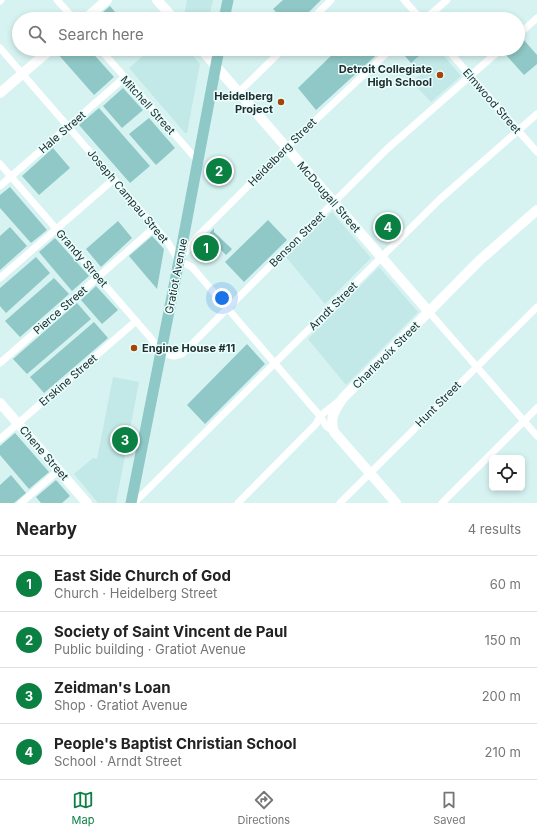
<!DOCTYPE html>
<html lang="en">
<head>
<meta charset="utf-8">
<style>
  body { margin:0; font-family:Inter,sans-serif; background:#f2f2f2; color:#222 }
  .controls { position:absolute; right:12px; bottom:12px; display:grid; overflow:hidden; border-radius:6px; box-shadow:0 2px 6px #0003 }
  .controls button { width:36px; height:36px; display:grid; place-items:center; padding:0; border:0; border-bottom:1px solid #e0e0e0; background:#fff; color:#222; font:20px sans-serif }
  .you { position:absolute; left:222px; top:298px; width:14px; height:14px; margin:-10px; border:3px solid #fff; border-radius:50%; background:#1a73e8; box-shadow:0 0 0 6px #1a73e833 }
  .badge { display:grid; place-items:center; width:26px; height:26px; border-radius:50%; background:#0b8043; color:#fff; font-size:13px; font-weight:700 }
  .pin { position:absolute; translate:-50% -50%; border:2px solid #fff; box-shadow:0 1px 4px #0006 }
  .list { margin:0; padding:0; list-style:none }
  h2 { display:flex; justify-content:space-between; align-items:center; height:52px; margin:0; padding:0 16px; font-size:17px }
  h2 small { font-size:13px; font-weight:400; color:#767676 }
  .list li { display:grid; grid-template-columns:26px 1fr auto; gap:12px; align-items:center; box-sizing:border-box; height:56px; padding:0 16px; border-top:1px solid #e0e0e0 }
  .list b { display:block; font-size:15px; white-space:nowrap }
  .list p { margin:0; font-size:13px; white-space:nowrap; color:#767676 }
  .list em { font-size:13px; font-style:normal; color:#767676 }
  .icon { flex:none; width:22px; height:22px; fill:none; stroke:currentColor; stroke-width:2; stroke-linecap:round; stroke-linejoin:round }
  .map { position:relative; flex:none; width:537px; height:503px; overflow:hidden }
  .search { position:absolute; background:#fff; box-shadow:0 2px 6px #0003; left:12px; right:12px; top:12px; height:44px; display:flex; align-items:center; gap:10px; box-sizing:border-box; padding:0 14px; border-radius:22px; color:#767676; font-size:15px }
  .sheet { height:276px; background:#fff }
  nav { display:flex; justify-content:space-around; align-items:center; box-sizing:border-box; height:56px; border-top:1px solid #e0e0e0; background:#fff; font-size:11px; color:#767676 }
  nav a { display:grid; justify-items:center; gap:2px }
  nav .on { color:#0b8043 }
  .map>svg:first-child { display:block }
</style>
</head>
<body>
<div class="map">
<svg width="537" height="503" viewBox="0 0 537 503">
  <rect width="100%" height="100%" fill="#d6f3f2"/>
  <!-- built -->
  <g fill="#c2e9e7">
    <polygon points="187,0 213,0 209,19 187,19 184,16"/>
    <polygon points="151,49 187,49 200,64 187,133 185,133 129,68"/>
    <polygon points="427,49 438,49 461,76 431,102 412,82 421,74 411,63"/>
    <polygon points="332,212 371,258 325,304 286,257"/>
    <polygon points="379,267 418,312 346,385 308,339"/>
    <polygon points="113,377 139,382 116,503 98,503 74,474 93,458 97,459"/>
  </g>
  <!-- green -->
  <g fill="#8fc8c6">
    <polygon points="283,0 321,0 302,19 283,19 273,9"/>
    <polygon points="110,6 121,19 95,19"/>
    <polygon points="523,39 537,55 537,64 524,75 505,54 511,49 518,49 518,43"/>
    <polygon points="61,49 89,49 114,77 94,95 57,53"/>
    <polygon points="338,49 383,49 316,110 298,88"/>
    <polygon points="399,49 427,49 411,63"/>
    <polygon points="123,88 143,110 122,128 103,106"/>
    <polygon points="99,108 150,166 130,183 79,125"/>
    <polygon points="149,118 175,148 156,165 129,134"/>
    <polygon points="53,148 70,168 39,195 22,176"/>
    <polygon points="10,187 47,230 31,243 0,208 0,195"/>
    <polygon points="268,220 287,240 244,282 225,262"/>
    <polygon points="118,221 132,238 101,267 86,249"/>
    <polygon points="10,227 27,246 0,270 0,236"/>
    <polygon points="214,228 214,232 232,249 226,255 207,236"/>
    <polygon points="152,236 164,249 157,289 129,256"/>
    <polygon points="55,238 89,276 72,291 39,252"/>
    <polygon points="36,257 50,273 6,313 0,306 0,288"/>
    <polygon points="54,278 69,294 20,337 5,321"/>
    <polygon points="96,286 118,310 102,324 81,300"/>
    <polygon points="77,303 91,319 27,374 13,359"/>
    <polygon points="94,322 108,338 44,393 30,377"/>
    <polygon points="247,344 265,364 205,424 187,405"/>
    <polygon points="15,433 49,472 29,489 0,455 0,446"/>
    <polygon points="11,475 26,493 14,503 0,503 0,485"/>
    <polygon points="56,480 70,496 62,503 41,503 36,497"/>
  </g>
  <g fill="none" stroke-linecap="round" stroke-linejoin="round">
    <!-- street -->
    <g stroke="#fff" stroke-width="7">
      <polyline points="57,0 74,19"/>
      <polyline points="404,0 421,19"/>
      <polyline points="0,1 1,0"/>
      <polyline points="312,19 331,0"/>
      <polyline points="425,19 447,0"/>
      <polyline points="518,35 537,18"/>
      <polyline points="0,48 167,241 179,261 192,267 320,416 326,426 334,432"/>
      <polyline points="100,49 197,160"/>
      <polyline points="447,49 537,152"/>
      <polyline points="238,93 283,49"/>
      <polyline points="0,164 149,336 162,353 174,356 182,354 387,149 501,49"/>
      <polyline points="0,186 124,78"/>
      <polyline points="181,258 197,237 286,148 391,49"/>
      <polyline points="0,278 114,179"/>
      <polyline points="429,312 537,436"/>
      <polyline points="0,363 155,227"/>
      <polyline points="0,439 136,321"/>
      <polyline points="21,503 59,470"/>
      <polyline points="134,503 439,200 537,114"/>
      <polyline points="238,503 316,424 320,416 339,401"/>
      <polyline points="340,503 537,307"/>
      <polyline points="442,503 537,408"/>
    </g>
    <!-- secondary -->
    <g stroke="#fff" stroke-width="10">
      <polyline points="157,0 174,19"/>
      <polyline points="85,19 107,0"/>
      <polyline points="201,49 429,312"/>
      <polyline points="0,93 51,49"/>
      <polyline points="0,403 87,503"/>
      <path d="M396,503L334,432C329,417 335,410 343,398L480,260L537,210"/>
    </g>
    <!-- primary -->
    <g stroke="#8ec9c8" stroke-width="11">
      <polyline points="224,19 228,0"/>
      <polyline points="131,503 179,261 219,49"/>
    </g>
  </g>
  <!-- markers -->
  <g fill="#a64309" stroke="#e8fffe" stroke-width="1.5">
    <circle cx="440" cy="75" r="4"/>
    <circle cx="281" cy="102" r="4"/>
    <circle cx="134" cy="348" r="4"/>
  </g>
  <g text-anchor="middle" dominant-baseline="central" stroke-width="3" stroke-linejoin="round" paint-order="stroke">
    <!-- poi labels -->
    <g font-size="11" font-weight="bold" fill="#232e2e" stroke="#e8fffe" text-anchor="end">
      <text x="432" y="69">Detroit Collegiate<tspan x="432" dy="13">High School</tspan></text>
      <text x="273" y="96">Heidelberg<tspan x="273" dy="13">Project</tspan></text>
      <text x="142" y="348" text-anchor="start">Engine House #11</text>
    </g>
    <!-- street labels -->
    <g font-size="11" fill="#232e2e" stroke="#e8fffe">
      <text transform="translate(492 101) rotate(49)">Elmwood Street</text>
      <text transform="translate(148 105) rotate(48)">Mitchell Street</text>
      <text transform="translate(62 132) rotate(-41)">Hale Street</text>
      <text transform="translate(282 152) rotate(-45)">Heidelberg Street</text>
      <text transform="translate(128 196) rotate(50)">Joseph Campau Street</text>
      <text transform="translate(329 197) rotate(49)">McDougall Street</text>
      <text transform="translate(297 239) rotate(-45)">Benson Street</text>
      <text transform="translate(82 258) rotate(49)">Grandy Street</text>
      <text transform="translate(176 276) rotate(-79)">Gratiot Avenue</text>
      <text transform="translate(333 306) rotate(-45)">Arndt Street</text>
      <text transform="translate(60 310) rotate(-41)">Pierce Street</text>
      <text transform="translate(386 355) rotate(-45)">Charlevoix Street</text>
      <text transform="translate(68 380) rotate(-41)">Erskine Street</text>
      <text transform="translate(438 404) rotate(-45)">Hunt Street</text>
      <text transform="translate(44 453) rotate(49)">Chene Street</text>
    </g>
  </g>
</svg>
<div class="controls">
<button><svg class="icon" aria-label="locate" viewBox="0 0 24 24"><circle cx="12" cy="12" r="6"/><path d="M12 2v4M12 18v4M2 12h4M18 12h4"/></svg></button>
</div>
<div class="you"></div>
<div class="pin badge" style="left:206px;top:248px">1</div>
<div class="pin badge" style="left:219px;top:171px">2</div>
<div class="pin badge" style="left:125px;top:440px">3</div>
<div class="pin badge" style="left:388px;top:227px">4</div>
<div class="search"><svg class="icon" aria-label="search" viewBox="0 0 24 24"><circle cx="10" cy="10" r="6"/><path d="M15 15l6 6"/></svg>Search here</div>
</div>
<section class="sheet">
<h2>Nearby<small>4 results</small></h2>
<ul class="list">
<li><span class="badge">1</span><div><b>East Side Church of God</b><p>Church · Heidelberg Street</p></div><em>60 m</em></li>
<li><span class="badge">2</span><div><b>Society of Saint Vincent de Paul</b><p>Public building · Gratiot Avenue</p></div><em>150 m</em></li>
<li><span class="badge">3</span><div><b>Zeidman's Loan</b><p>Shop · Gratiot Avenue</p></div><em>200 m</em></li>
<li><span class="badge">4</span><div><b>People's Baptist Christian School</b><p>School · Arndt Street</p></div><em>210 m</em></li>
</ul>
</section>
<nav>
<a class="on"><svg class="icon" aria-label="map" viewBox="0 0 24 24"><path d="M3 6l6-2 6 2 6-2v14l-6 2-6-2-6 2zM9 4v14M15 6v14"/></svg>Map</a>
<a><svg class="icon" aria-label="directions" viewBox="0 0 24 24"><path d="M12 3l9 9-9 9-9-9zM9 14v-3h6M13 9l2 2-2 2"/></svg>Directions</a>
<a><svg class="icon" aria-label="saved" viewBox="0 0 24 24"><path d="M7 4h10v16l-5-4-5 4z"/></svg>Saved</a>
</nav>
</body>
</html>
